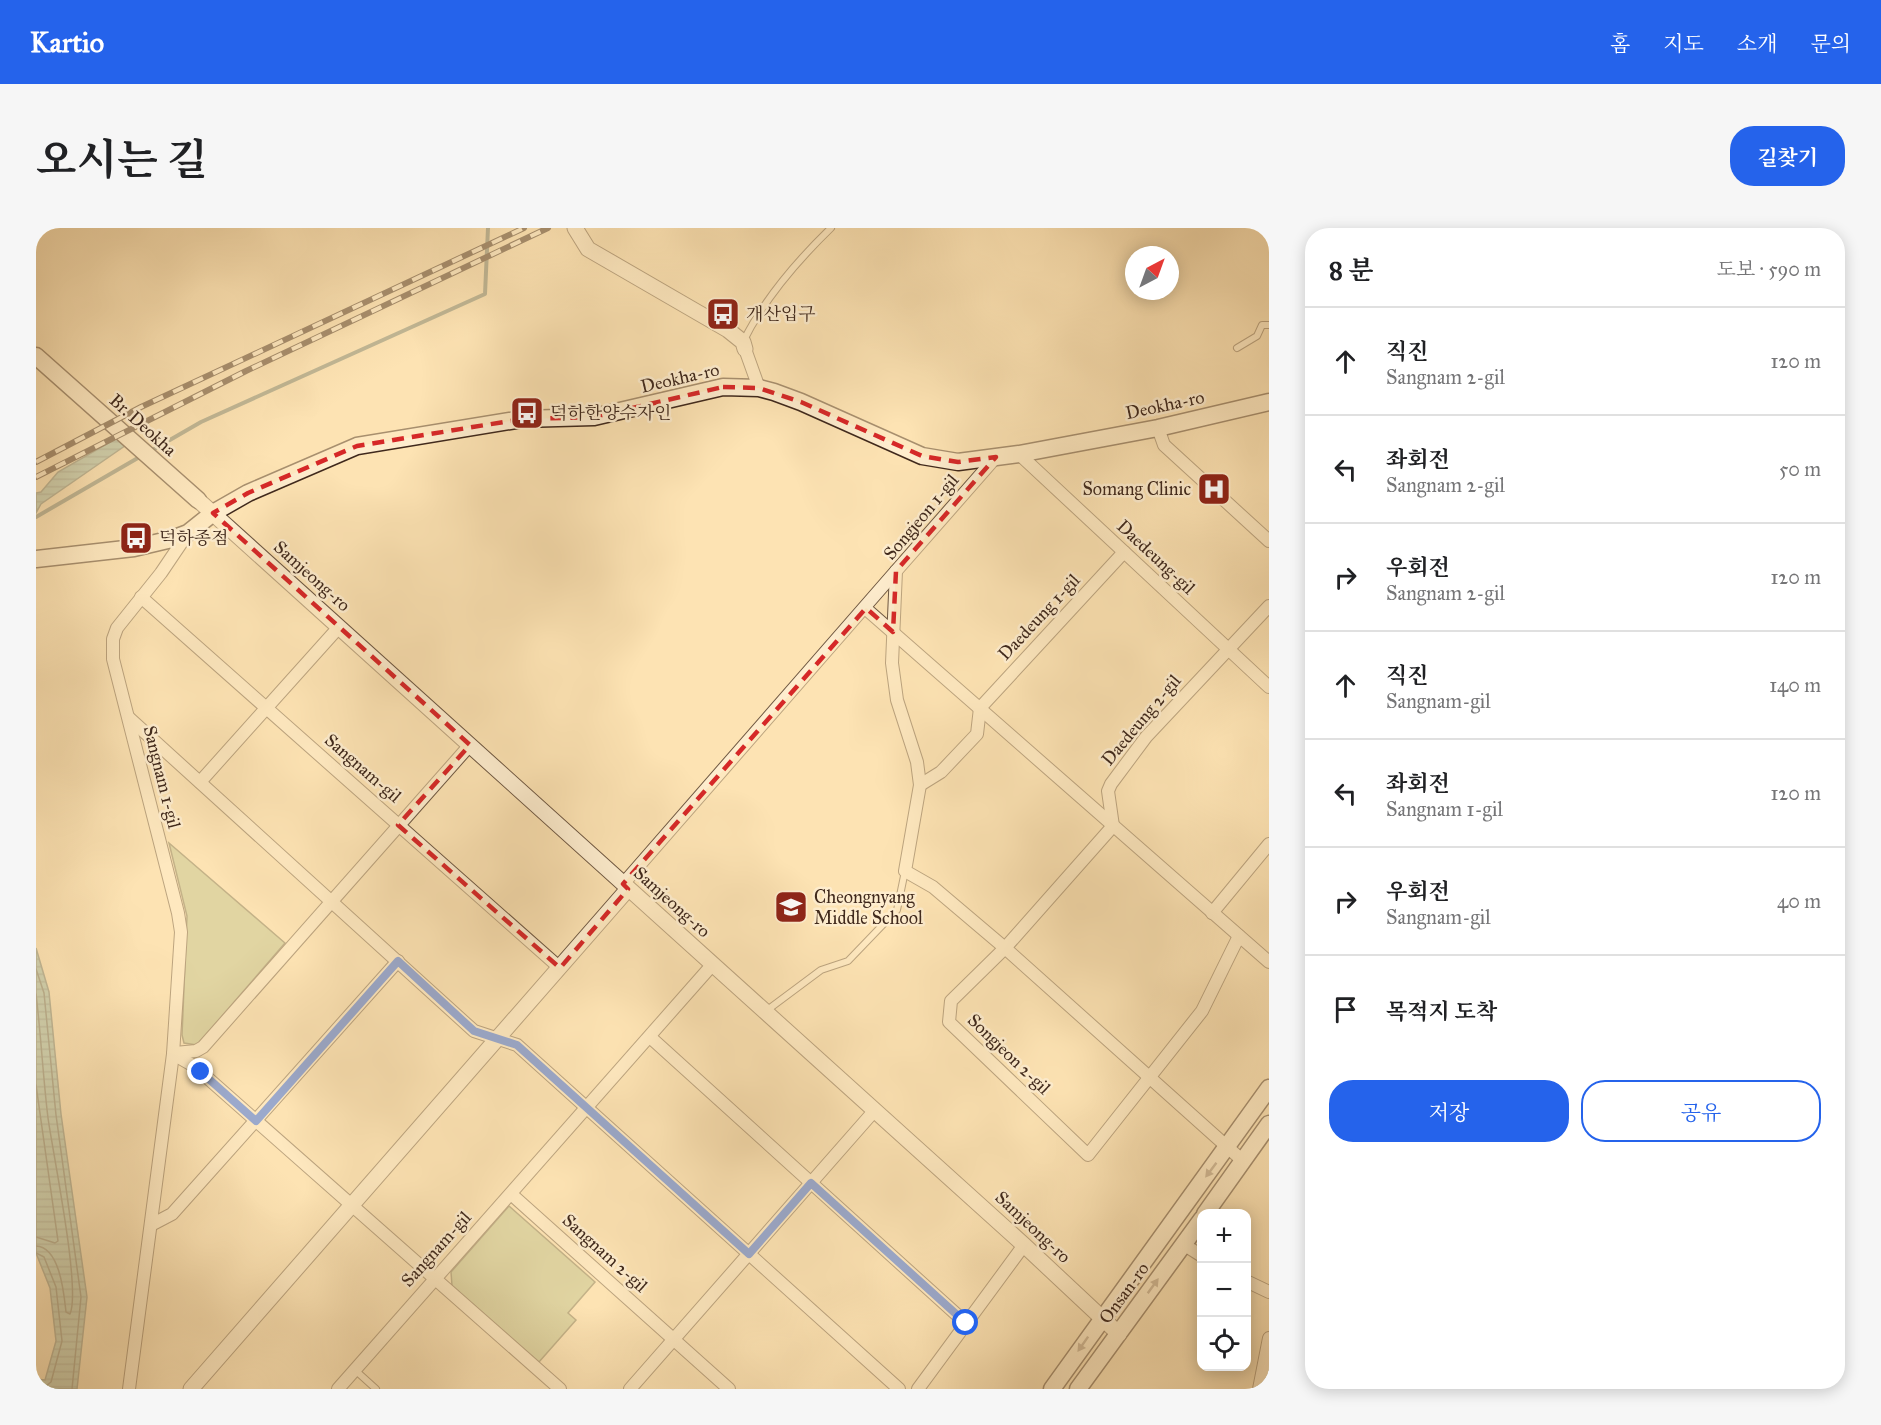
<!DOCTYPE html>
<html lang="ko">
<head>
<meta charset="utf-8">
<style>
  body { margin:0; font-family:"IM FELL Great Primer","Noto Serif KR",serif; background:#f6f6f6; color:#202124 }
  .controls { position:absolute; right:18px; bottom:18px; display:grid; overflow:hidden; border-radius:12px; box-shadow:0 3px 15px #0003 }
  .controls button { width:54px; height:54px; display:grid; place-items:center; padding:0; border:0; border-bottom:2px solid #e0e0e0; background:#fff; color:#202124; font:30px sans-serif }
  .compass { position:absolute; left:1089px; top:18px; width:54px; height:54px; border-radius:50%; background:#fff; box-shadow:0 3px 15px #0003; rotate:41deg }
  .stop { position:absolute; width:18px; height:18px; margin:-14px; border:4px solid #2563eb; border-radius:50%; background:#fff }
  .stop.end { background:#2563eb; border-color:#fff; box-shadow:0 2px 6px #0008 }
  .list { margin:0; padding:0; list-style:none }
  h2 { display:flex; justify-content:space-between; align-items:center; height:78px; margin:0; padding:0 24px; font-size:26px }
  h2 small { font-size:20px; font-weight:400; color:#757577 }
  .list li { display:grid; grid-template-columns:39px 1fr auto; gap:18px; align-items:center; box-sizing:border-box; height:108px; padding:0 24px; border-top:2px solid #e0e0e0 }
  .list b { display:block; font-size:22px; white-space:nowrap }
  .list p { margin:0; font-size:20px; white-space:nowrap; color:#757577 }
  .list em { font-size:20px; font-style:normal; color:#757577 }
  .actions { display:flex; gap:12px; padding:18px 24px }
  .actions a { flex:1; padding:14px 0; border:2px solid #2563eb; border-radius:24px; text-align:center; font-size:21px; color:#2563eb }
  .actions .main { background:#2563eb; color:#fff }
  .icon { flex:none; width:33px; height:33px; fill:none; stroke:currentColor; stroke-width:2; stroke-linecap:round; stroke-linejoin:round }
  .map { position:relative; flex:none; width:1233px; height:1161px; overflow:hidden; border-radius:24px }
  header { display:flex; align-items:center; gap:36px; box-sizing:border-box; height:84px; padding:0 30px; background:#2563eb; color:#fff }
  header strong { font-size:28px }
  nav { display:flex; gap:33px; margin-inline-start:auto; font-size:21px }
  .intro { display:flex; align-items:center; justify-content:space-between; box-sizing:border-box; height:144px; padding:0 36px }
  h1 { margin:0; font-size:42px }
  .button { padding:15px 27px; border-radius:24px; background:#2563eb; color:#fff; font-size:21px; font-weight:700 }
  main { display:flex; gap:36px; padding:0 36px }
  aside { flex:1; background:#fff; border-radius:24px; box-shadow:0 3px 15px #0003 }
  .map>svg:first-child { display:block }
</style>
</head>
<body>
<header>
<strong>Kartio</strong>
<nav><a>홈</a><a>지도</a><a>소개</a><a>문의</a></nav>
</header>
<div class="intro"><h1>오시는 길</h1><a class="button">길찾기</a></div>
<main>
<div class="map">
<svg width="1233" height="1161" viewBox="0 0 1233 1161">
  <defs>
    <pattern id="water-rules" width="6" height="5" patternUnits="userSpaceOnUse" patternTransform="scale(1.5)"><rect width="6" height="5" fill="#9fbeac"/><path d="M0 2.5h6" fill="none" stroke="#839a8b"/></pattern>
  </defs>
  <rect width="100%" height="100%" fill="#fde3b3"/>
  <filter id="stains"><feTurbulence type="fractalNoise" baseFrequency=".00333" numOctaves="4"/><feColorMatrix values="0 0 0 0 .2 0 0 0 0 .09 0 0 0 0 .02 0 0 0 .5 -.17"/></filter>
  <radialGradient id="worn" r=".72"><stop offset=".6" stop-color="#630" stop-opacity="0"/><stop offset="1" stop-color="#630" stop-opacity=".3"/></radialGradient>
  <!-- green -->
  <g fill="#bec48e" stroke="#7f7655" stroke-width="1.5">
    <polygon points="133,615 249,715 161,817 148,815 146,807 151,688"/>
    <polygon points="473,978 559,1054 532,1085 540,1092 503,1134 416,1058 415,1044"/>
  </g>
  <!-- water -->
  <g fill="url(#water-rules)" stroke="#798272" stroke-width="1.5">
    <polygon points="88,206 96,213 5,276 0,285 0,265 5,264 22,244"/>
    <polygon points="0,720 13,764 25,886 51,1069 41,1161 0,1161 0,1151 9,1152 20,1113 14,1060 0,1025"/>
  </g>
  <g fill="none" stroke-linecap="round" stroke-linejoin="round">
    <!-- shore -->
    <g stroke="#707464" stroke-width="1.5">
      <polyline points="0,741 8,765 20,887 45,1069 36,1161"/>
      <path d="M0,766C5,807 7,849 12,890C17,926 45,1061 34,1086L30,1084C28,1066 24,1019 0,1018"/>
      <polyline points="0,857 22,1013 19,1015 0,1009"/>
      <polyline points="0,1025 8,1029 20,1059 26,1113 15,1154 10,1158 0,1157"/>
    </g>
    <!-- stream -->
    <g stroke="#798272" stroke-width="4">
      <polyline points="113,224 165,194 449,66 452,0"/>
      <polyline points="0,289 107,227"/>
    </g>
    <!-- service casing -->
    <g stroke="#6f5842" stroke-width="8">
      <g id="service">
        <path d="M707,114C728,71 761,33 795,0"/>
        <polyline points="1201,120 1221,108 1226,97 1233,97"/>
        <polyline points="730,783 785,742 812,733 861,682 869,643"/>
        <polyline points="319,1142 340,1161"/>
      </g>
    </g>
    <!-- minor casing -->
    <g stroke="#6f5842" stroke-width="14">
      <g id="minor">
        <polyline points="709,121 723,160"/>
        <polyline points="1122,200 1128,217 1233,313"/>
        <polyline points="983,226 1233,459"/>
        <polyline points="960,229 860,343 856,435 861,472 881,534 884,557 869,643 897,659 969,720 1207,933"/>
        <polyline points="105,369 524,740"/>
        <polyline points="829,380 1233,734"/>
        <polyline points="93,490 438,803 481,817 863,1161"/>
        <polyline points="164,554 303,399"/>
        <polyline points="884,557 905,544 941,506 944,480 1088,324"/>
        <polyline points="1077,598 969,720 915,773 913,794 1052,927 1166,783 1203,708"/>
        <polyline points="1077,598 1072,563 1075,556 1110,509 1233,378"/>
        <polyline points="587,656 860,343"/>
        <polyline points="1176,685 1233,616"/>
        <polyline points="614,809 930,1095"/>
        <polyline points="139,825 160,823 167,819 434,517"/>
        <polyline points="137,826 158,838 524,1161"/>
        <polyline points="475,966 693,1161"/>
        <polyline points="115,997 136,986 362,733"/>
        <polyline points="1147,1016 1166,1028"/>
        <polyline points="1210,1053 1233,1064"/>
        <polyline points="93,1161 137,826 145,704 142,685 77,431 77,411 81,400 125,345 152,305"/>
        <polyline points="302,1161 677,736"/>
        <polyline points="594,1161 839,882"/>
        <polyline points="882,1161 988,1017"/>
        <polyline points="1223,1161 1233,1110"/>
      </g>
    </g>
    <!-- tertiary casing -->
    <g stroke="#6f5842" stroke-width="17">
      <g id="tertiary">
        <polyline points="539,0 552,21 692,102 707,114 709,121"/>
        <polyline points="162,272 988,1017 1083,1106"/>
        <polyline points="155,1161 592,661"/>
      </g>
    </g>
    <!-- secondary casing -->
    <g stroke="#40291c" stroke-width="19">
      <g id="secondary">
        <polyline points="0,128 162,272"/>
        <polyline points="0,331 98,320 136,311 152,305 177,285 212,265 321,218 486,191 558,189 687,159 723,160 738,164 765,174 886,228 922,234 983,226 1122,200 1233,174"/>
        <polyline points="1169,986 1233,896"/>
        <polyline points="1016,1161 1233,860"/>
        <polyline points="1042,1161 1166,991"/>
      </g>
    </g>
    <!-- service -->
    <use href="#service" stroke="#feedce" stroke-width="6"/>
    <!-- minor -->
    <use href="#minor" stroke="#feedce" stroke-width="12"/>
    <!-- tertiary -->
    <use href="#tertiary" stroke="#feedce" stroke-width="15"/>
    <!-- secondary -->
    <use href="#secondary" stroke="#feedce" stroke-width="16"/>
    <!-- rail casing -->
    <g stroke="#40291c" stroke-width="6">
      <g id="rail">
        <polyline points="0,234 105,179 488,0"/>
        <polyline points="0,249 210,143 512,0"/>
      </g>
    </g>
    <!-- rail -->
    <use href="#rail" stroke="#feedce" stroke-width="4" stroke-dasharray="11" stroke-linecap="butt"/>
  </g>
  <!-- one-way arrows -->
  <defs><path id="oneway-solid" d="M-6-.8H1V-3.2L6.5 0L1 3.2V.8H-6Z" transform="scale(1.5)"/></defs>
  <g fill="#9f8b75">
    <use href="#oneway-solid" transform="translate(1175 942) rotate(127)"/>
    <use href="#oneway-solid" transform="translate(1117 1058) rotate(-54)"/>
    <use href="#oneway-solid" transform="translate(1047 1116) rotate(125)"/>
  </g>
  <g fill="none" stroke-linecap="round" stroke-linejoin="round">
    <!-- route -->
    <polyline stroke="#2563eb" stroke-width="8" points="165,844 220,893 362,733 438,803 481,817 713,1026 775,955 930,1095"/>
  </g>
  <!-- marked area -->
  <path d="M0 0H1233V1161H0ZM687,159L723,160L765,174L886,228L922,234L960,229L860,343L857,404L830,380L587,656L592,661L524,740L362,597L434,517L177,285L212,265L321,218L486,191L558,189Z" fill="#fde3b3" fill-opacity=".55" fill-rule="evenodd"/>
  <path fill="none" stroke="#d62828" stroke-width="4.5" stroke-dasharray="12 8" stroke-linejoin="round" d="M687,159L723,160L765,174L886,228L922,234L960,229L860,343L857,404L830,380L587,656L592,661L524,740L362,597L434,517L177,285L212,265L321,218L486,191L558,189Z"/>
  <!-- icons -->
  <defs>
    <g id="bus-square" transform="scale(1.725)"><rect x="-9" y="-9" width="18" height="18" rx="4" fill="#8f2418" stroke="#feedce"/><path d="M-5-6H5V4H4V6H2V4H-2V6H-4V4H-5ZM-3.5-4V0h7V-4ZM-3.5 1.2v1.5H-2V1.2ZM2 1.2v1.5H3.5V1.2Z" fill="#fff"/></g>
    <g id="hospital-square" transform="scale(1.725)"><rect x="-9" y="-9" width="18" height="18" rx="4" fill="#8f2418" stroke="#feedce"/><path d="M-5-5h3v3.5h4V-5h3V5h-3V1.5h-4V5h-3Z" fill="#fff"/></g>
    <g id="school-square" transform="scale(1.725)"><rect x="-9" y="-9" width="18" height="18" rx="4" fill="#8f2418" stroke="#feedce"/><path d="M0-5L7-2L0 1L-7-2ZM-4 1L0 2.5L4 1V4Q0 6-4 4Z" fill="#fff"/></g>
  </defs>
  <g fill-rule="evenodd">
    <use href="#bus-square" x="687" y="86"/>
    <use href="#bus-square" x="491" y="185"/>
    <use href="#hospital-square" x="1178" y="261"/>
    <use href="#bus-square" x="100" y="310"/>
    <use href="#school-square" x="755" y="679"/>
  </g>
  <g text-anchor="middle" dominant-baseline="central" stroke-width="5" stroke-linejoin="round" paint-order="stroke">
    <!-- poi labels -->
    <g font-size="18" fill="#40291c" stroke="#feedce" text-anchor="start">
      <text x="710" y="86">개산입구</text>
      <text x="514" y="185">덕하한양수자인</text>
      <text x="1155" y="261" text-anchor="end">Somang Clinic</text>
      <text x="123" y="310">덕하종점</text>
      <text x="778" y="669">Cheongnyang<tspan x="778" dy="21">Middle School</tspan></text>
    </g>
    <!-- street labels -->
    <g font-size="18" fill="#40291c" stroke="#feedce">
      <text transform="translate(644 150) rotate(-13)">Deokha-ro</text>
      <text transform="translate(1129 177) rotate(-12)">Deokha-ro</text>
      <text transform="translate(107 197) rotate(42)">Br. Deokha</text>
      <text transform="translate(885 289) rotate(-50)">Songjeon 1-gil</text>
      <text transform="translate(1120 329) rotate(43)">Daedeung-gil</text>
      <text transform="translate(276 348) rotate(42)">Samjeong-ro</text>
      <text transform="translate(1003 389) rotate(-47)">Daedeung 1-gil</text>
      <text transform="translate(1105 492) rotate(-50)">Daedeung 2-gil</text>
      <text transform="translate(327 540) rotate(41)">Sangnam-gil</text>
      <text transform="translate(126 549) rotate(76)">Sangnam 1-gil</text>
      <text transform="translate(636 674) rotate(42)">Samjeong-ro</text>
      <text transform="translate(973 826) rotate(44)">Songjeon 2-gil</text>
      <text transform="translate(997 999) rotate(43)">Samjeong-ro</text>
      <text transform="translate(400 1021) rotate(-48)">Sangnam-gil</text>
      <text transform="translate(569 1025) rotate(42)">Sangnam 2-gil</text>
      <text transform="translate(1088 1065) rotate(-54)">Onsan-ro</text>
    </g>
  </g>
  <rect width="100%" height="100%" filter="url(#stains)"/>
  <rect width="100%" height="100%" fill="url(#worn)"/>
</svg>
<div class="controls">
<button>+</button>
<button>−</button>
<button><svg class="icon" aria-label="locate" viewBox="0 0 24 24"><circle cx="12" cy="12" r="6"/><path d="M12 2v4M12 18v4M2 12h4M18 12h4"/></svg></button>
</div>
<svg class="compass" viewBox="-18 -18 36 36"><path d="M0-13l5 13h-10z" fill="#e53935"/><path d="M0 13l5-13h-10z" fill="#757577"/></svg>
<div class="stop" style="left:930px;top:1095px"></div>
<div class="stop end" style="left:165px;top:844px"></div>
</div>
<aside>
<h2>8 분<small>도보 · 590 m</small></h2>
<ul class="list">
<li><svg class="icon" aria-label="ahead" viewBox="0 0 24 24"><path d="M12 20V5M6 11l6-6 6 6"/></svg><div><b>직진</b><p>Sangnam 2-gil</p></div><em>120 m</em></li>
<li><svg class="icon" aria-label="left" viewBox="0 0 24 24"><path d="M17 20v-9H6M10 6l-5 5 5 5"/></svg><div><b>좌회전</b><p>Sangnam 2-gil</p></div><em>50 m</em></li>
<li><svg class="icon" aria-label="right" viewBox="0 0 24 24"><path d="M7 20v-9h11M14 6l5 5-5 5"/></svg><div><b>우회전</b><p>Sangnam 2-gil</p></div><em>120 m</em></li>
<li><svg class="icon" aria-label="ahead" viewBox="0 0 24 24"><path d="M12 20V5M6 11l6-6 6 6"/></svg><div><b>직진</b><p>Sangnam-gil</p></div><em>140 m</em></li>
<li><svg class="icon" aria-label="left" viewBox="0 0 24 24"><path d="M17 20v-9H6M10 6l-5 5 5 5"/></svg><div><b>좌회전</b><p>Sangnam 1-gil</p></div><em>120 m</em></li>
<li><svg class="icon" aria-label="right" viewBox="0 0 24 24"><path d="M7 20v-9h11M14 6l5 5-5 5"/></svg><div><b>우회전</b><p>Sangnam-gil</p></div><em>40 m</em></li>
<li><svg class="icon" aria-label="arrive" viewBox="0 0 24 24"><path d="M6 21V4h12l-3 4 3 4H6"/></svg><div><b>목적지 도착</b></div></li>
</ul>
<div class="actions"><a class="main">저장</a><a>공유</a></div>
</aside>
</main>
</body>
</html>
